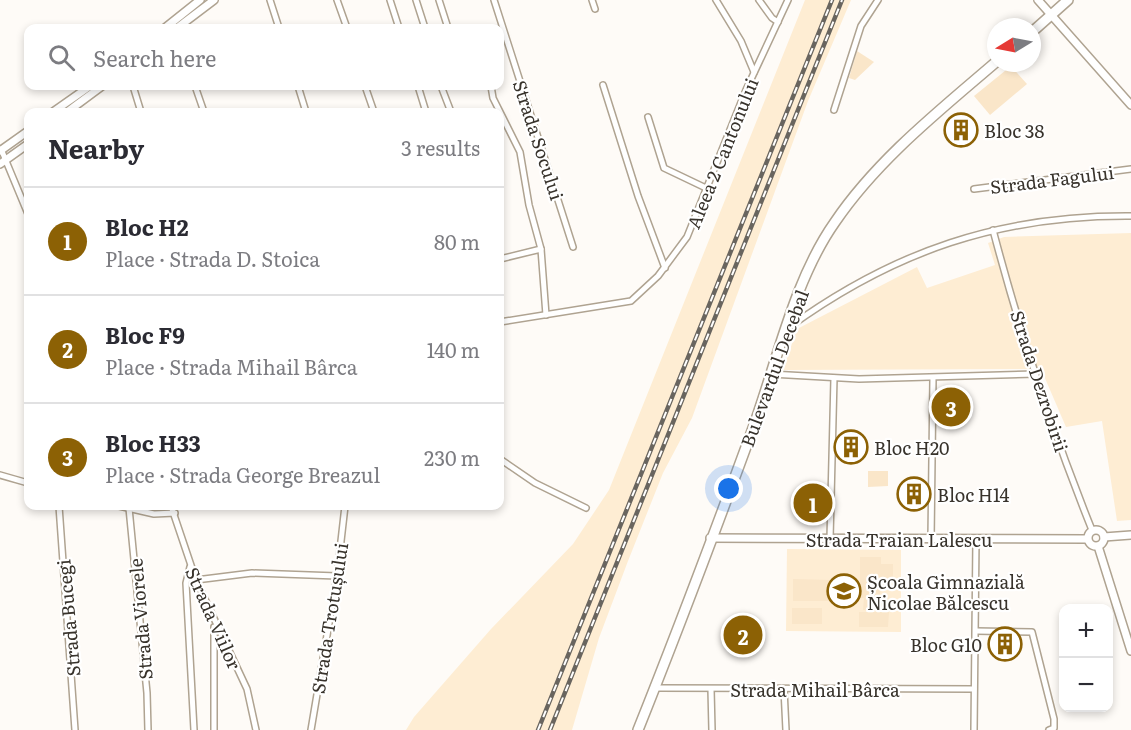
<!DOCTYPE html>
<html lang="en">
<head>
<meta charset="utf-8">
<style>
  body { margin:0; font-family:Literata,serif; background:#f2f2f3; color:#2b2b33 }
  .controls { position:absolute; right:18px; bottom:18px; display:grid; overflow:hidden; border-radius:12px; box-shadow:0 3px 9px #0003 }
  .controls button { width:54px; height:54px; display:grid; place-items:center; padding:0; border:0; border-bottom:2px solid #e1e1e2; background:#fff; color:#2b2b33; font:30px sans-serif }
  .compass { position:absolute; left:987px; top:18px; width:54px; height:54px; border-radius:50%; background:#fff; box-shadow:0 3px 9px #0003; rotate:260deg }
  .you { position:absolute; left:729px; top:489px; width:21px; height:21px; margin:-15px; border:4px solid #fff; border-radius:50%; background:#1a73e8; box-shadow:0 0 0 9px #1a73e833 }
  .badge { display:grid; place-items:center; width:39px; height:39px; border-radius:50%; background:#8c6105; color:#fff; font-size:20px; font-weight:700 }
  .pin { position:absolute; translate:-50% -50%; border:3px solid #fff; box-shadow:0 2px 6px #0006 }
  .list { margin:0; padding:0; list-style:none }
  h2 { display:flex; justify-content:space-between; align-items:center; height:78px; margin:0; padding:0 24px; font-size:26px }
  h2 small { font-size:20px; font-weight:400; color:#7c7c81 }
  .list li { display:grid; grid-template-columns:39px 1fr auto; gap:18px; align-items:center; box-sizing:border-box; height:108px; padding:0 24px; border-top:2px solid #e1e1e2 }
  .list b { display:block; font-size:22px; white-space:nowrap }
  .list p { margin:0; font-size:20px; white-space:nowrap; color:#7c7c81 }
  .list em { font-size:20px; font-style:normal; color:#7c7c81 }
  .icon { flex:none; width:33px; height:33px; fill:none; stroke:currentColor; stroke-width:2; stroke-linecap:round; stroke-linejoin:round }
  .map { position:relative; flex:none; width:1131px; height:730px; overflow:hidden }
  .search { position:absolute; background:#fff; box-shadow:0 3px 9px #0003; left:24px; top:24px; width:480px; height:66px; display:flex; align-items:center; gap:15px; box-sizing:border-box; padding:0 21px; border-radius:12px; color:#7c7c81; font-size:22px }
  .panel { position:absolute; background:#fff; box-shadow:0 3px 9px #0003; left:24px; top:108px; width:480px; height:402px; border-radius:12px }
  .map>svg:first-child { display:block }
</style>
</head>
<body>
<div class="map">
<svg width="1131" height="730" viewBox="0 0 1131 730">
  <rect width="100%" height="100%" fill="#fefbf7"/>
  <!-- built -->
  <g fill="#feedd3">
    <polygon points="805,0 851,0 808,101 692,418 663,473 628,561 599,638 572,730 406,730 414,717 491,629 573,544 609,490"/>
    <polygon points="1131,233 1131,520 1117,521 1102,421 1066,427 1041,369 783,370 797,329 917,267 927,288 995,265 988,243 1004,237"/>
    <polygon points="787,549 901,550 901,632 786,631"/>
  </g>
  <!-- green -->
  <g fill="#fae6c9">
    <polygon points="857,51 874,62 855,80 849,78"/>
    <polygon points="1011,66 1027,84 990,115 974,96"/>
    <polygon points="868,471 888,471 888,486 868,487"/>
    <polygon points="860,557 881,557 881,564 893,564 893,583 881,582 880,598 870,598 889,599 888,611 863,610 864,598 860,598"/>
    <polygon points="793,579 832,580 832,601 793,601"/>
    <rect x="792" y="608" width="30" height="16"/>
    <polygon points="859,612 889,612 888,627 859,627"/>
  </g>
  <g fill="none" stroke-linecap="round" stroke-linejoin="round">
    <!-- minor casing -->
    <g stroke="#afa391" stroke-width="8">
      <g id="minor">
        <polyline points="270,0 279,28"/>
        <polyline points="337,0 347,28"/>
        <polyline points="390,0 399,28"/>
        <polyline points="416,0 425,28"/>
        <polyline points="439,0 448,28"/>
        <polyline points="494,0 573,247"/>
        <polyline points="592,0 595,9"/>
        <polyline points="716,0 741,41 754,72"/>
        <polyline points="759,0 772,18 778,22"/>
        <polyline points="603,85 638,196 665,268"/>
        <polyline points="133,86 141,112"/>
        <polyline points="195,86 204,112"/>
        <polyline points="298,86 306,112"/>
        <polyline points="365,86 374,112"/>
        <polyline points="418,86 426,112"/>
        <polyline points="441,86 451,112"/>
        <polyline points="491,86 493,98 520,152 529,205 541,249"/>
        <polyline points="834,110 861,26 878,0"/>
        <polyline points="648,117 664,168 708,189"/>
        <polyline points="1,149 28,214"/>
        <polyline points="974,189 1131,169"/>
        <path d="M993,230C1020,332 1053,433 1092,530"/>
        <polyline points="500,259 541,249 546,315"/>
        <polyline points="500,322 631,301 658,276 687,237 746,90 788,0"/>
        <path d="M788,328C894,251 1000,215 1131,216"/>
        <polyline points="771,374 859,379 1036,374"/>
        <polyline points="500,459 535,483 586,508"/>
        <polyline points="0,475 28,483"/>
        <polyline points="59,506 75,730"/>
        <polyline points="119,506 154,514 175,513"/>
        <polyline points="171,506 196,580 247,689 256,730"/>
        <polyline points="129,508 147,693 148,730"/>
        <polyline points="830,539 834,378"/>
        <polyline points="931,539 933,378"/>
        <polyline points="190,567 186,583 194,730"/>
        <polyline points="196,580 252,573 337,576"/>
        <polyline points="976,631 1032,632 1054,719 1054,728 1049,730"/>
        <polyline points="655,688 974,689"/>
        <polyline points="711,689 712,730"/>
        <polyline points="784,689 786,730"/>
        <polyline points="214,730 214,627"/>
        <polyline points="311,730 337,576 345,506"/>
        <polyline points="974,730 976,539"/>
      </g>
    </g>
    <!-- tertiary casing -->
    <g stroke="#afa391" stroke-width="10">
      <g id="tertiary">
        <polyline points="1038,0 1131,105"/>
        <polyline points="165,28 200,0"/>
        <polyline points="177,28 214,0"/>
        <polyline points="53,112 90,86"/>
        <polyline points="67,112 102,86"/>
        <polyline points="0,151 28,131"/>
        <polyline points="0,164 28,144"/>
        <circle cx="1096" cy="538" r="8"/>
        <polyline points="1104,537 1131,535"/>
        <polyline points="710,538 1087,539"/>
        <polyline points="1098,546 1131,651"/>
      </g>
    </g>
    <!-- primary casing -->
    <g stroke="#afa391" stroke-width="12">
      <g id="primary">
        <polyline points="1032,32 1068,0"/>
        <path d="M638,730C678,630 716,529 753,428C777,362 794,280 835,222C877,160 939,111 996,62"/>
      </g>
    </g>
    <!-- minor -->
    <use href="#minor" stroke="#fff" stroke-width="5"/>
    <!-- tertiary -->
    <use href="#tertiary" stroke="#fff" stroke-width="7"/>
    <!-- primary -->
    <use href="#primary" stroke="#fff" stroke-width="9"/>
    <!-- rail casing -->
    <g stroke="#69655f" stroke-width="4.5">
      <g id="rail">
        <polyline points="538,730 832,0"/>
        <polyline points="550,730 842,0"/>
      </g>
    </g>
    <!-- rail -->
    <use href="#rail" stroke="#fff" stroke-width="2" stroke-dasharray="7" stroke-linecap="butt"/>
  </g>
  <!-- icons -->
  <defs>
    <g id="building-ring" transform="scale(1.725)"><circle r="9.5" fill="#fff" stroke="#8c6105" stroke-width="1.5"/><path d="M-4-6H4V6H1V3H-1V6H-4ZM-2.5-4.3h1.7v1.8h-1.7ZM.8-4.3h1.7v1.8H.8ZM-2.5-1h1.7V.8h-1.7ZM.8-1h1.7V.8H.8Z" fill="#8c6105"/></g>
    <g id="school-ring" transform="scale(1.725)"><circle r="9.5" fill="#fff" stroke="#8c6105" stroke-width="1.5"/><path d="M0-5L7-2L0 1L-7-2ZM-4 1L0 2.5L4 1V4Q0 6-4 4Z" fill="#8c6105"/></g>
  </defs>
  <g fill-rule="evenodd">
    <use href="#building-ring" x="961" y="130"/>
    <use href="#building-ring" x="851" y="447"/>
    <use href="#building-ring" x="914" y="494"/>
    <use href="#school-ring" x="844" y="591"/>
    <use href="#building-ring" x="1005" y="644"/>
  </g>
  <g text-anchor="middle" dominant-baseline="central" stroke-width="4.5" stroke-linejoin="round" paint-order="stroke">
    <!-- poi labels -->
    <g font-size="18" fill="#38332c" stroke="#fff" text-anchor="start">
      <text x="984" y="130">Bloc 38</text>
      <text x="874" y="447">Bloc H20</text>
      <text x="937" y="494">Bloc H14</text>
      <text x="867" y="581">Școala Gimnazială<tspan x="867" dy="21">Nicolae Bălcescu</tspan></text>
      <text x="982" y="644" text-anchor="end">Bloc G10</text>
    </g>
    <!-- street labels -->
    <g font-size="18" fill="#38332c" stroke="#fff">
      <text transform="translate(539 140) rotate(72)">Strada Socului</text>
      <text transform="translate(722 153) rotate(-68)">Aleea 2 Cantonului</text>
      <text transform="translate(1052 179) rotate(-7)">Strada Fagului</text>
      <text transform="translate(774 368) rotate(-70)">Bulevardul Decebal</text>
      <text transform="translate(1040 381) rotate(72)">Strada Dezrobirii</text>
      <text x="899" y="539">Strada Traian Lalescu</text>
      <text transform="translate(68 618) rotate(-95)">Strada Bucegi</text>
      <text transform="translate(214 618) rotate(66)">Strada Viilor</text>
      <text transform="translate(329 618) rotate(-81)">Strada Trotușului</text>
      <text transform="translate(140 619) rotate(-95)">Strada Viorele</text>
      <text x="815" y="689">Strada Mihail Bârca</text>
    </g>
  </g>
</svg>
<div class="controls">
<button>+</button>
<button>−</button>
</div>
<svg class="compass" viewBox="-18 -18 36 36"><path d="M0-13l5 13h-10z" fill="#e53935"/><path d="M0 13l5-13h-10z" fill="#7c7c81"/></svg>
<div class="you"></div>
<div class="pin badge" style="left:813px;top:503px">1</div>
<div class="pin badge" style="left:743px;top:635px">2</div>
<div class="pin badge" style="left:951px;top:407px">3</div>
<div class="search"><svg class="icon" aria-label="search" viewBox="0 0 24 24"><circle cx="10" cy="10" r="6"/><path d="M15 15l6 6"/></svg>Search here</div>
<section class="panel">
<h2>Nearby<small>3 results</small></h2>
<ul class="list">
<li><span class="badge">1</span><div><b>Bloc H2</b><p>Place · Strada D. Stoica</p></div><em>80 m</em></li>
<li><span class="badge">2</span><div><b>Bloc F9</b><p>Place · Strada Mihail Bârca</p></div><em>140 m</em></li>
<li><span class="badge">3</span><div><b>Bloc H33</b><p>Place · Strada George Breazul</p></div><em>230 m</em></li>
</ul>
</section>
</div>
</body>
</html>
